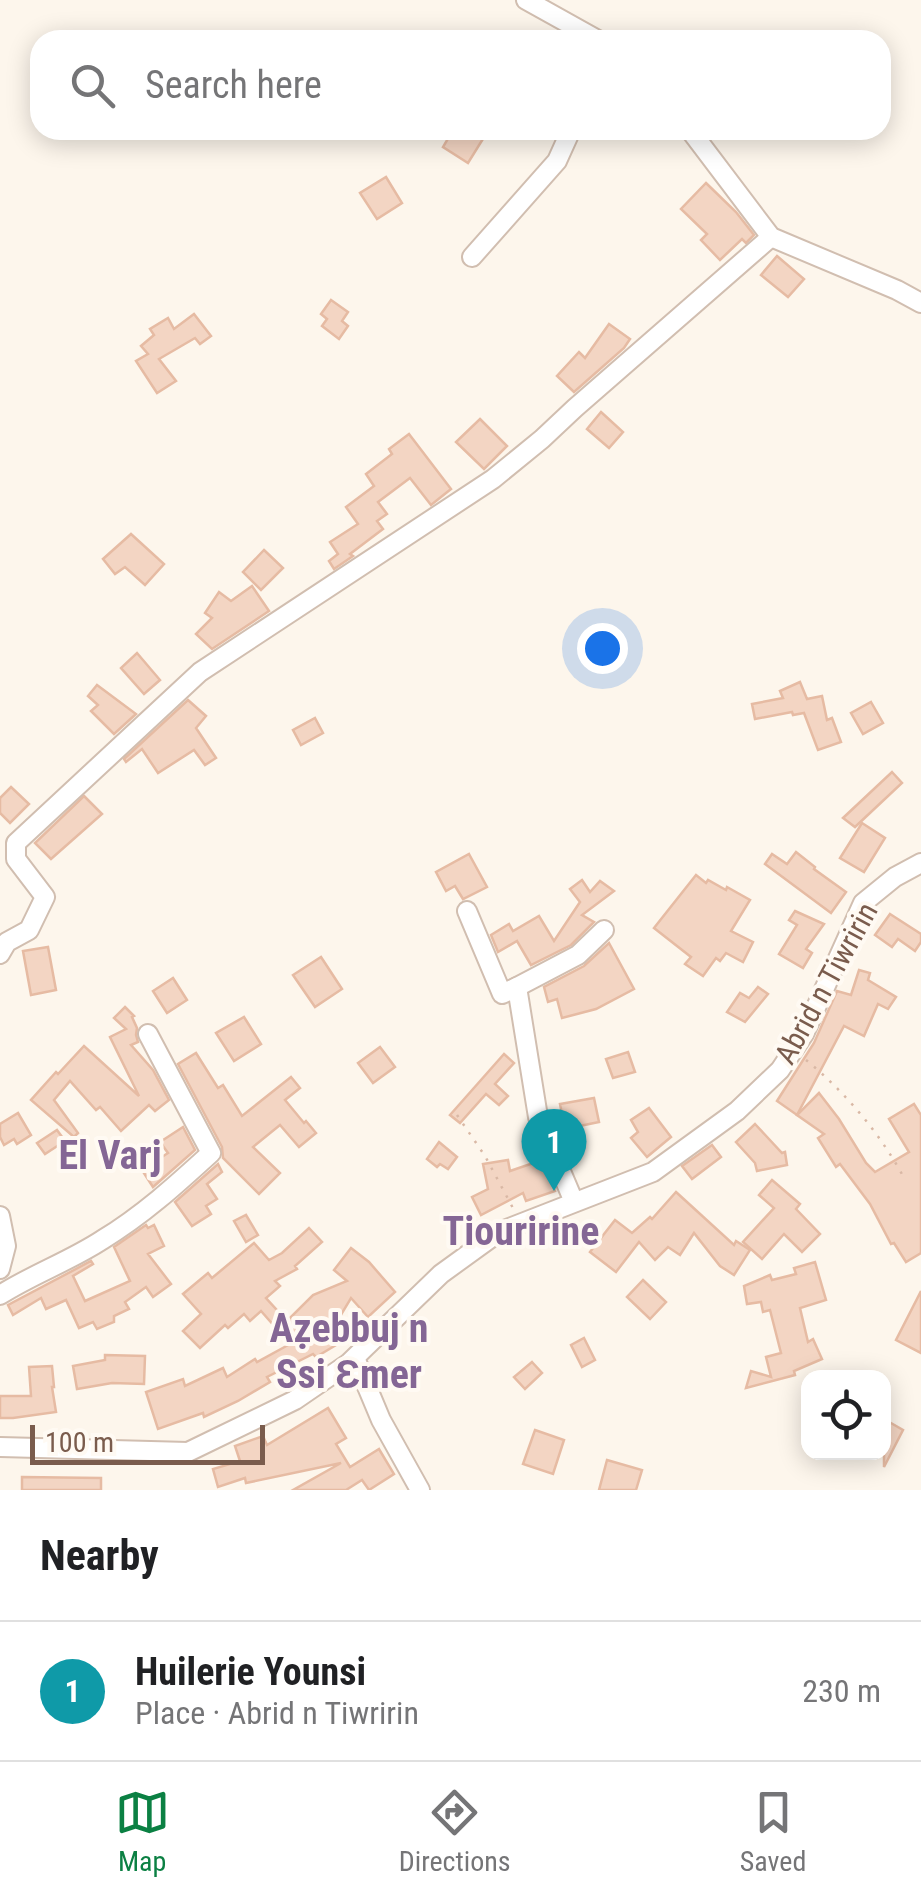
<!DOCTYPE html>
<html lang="en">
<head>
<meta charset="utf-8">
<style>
  body { margin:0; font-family:"Roboto Condensed",sans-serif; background:#f6f6f6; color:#202124 }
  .controls { position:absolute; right:30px; bottom:30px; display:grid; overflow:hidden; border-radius:20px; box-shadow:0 5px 25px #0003 }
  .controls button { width:90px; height:90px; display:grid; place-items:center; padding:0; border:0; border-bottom:2px solid #e0e0e0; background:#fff; color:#202124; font:50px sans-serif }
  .scale { position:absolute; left:30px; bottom:25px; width:235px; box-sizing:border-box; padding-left:10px; border:5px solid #7a5c4d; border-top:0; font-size:28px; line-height:35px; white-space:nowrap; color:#7a5c4d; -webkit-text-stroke:8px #fffaf3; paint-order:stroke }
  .you { position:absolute; left:602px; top:648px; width:35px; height:35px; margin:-25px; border:8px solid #fff; border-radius:50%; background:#1a73e8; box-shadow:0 0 0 15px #1a73e833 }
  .badge { display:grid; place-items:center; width:65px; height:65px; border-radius:50%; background:#0b8043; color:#fff; font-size:32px; font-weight:700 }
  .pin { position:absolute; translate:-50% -82px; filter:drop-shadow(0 2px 5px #0008) }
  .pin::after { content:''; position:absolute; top:52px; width:35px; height:30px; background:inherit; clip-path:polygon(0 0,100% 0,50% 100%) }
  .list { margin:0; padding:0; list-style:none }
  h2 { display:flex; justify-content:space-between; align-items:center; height:130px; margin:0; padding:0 40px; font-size:42px }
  h2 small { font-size:32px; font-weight:400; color:#757577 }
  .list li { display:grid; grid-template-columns:65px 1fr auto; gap:30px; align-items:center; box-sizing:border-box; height:140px; padding:0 40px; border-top:2px solid #e0e0e0 }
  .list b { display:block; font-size:38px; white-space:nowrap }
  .list p { margin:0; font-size:32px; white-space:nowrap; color:#757577 }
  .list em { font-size:32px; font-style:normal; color:#757577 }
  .icon { flex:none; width:55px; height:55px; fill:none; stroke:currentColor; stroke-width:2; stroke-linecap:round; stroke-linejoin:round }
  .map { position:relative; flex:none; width:921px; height:1490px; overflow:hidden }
  .search { position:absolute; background:#fff; box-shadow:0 5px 25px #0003; left:30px; right:30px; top:30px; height:110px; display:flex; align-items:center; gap:25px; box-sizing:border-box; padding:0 35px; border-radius:30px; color:#757577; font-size:38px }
  .sheet { height:270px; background:#fff }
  nav { display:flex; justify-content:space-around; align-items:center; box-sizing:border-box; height:140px; border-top:2px solid #e0e0e0; background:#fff; font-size:28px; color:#757577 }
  nav a { display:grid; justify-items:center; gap:5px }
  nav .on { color:#0b8043 }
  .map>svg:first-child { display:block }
</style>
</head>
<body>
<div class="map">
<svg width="921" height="1490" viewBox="0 0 921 1490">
  <rect width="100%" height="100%" fill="#fdf6ec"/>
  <!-- building -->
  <g fill="#f3d5c3" stroke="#e6bba3" stroke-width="2.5">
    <polygon points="453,130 478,130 486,134 468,163 443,147"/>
    <polygon points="386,177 402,203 377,219 360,193"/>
    <polygon points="706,183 736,212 754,235 746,243 742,239 720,260 701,240 707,234 681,209"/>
    <polygon points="777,256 804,279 788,297 761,275"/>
    <polygon points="331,300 348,312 342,321 348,326 339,339 322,326 327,319 321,314"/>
    <polygon points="194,314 211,336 200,344 195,338 159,359 176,381 157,393 136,361 148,354 141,346 154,335 150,329 168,318 174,329"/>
    <polygon points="609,324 630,339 624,348 574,392 557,376 579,352 585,358"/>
    <polygon points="601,412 623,432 609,448 587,429"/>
    <polygon points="480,419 507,446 484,469 456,442"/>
    <polygon points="409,434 451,489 431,505 410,478 378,502 387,514 377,521 383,529 350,554 353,556 334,569 329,561 338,554 330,542 358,524 346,507 374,486 366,474 392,454 389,449"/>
    <polygon points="131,534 164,564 145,585 125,567 115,574 103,559"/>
    <polygon points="264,550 283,568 261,590 243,572"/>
    <polygon points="252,586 269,611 212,649 196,634 212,618 205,613 219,592 231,601"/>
    <polygon points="137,653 160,680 144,694 121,668"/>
    <polygon points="800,682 807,699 822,696 827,720 832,718 841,742 818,750 804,713 793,715 792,712 755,719 752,704 783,698 780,691"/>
    <polygon points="97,685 136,714 114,734 91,711 98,705 88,696"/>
    <polygon points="188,700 206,716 196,728 216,758 205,765 194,750 158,773 142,749 126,762 124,759"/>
    <polygon points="871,702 883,723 863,734 851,713"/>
    <polygon points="315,718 323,733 301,745 293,730"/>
    <polygon points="892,772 902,783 855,827 843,818"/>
    <polygon points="11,787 29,804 10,823 0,813 0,798"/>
    <polygon points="84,796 102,814 51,859 35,843"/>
    <polygon points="862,823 885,838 864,872 840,858"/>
    <polygon points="796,852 815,867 814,869 846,892 831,913 765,864 772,854 787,864"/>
    <polygon points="469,854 487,887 463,899 455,886 446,891 436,872"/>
    <polygon points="696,875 706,883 708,880 726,890 727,887 750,900 731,931 753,942 743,962 726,953 720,961 716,958 703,976 685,964 691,957 654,928"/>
    <polygon points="582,880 590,892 600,881 614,891 582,915 594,922 571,945 531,965 517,941 498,952 491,935 509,924 513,931 539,916 554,941 580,902 570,889"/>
    <polygon points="795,911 824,924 806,949 812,953 803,968 779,954 797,925 789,920"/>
    <polygon points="890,914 921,934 921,942 915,951 898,939 892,947 875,935"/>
    <polygon points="609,943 634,989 596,1009 562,1018 557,999 548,1002 544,987 584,966"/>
    <polygon points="48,947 56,990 31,995 23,951"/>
    <polygon points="321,957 342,989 315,1007 293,975"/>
    <polygon points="859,970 870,973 868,980 896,997 888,1009 878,1004 864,1036 844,1026 797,1115 777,1101 814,1043 837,991 851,995"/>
    <polygon points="173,978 187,1000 167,1013 153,991"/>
    <polygon points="758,987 768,994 745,1022 727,1012 740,993 749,998"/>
    <polygon points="125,1007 134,1016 132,1017 137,1028 136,1035 138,1042 131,1045 153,1070 169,1100 155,1111 149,1105 121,1131 100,1107 96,1110 70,1081 54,1100 78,1133 74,1137 31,1100 56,1072 58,1074 84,1046 139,1096 110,1037 126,1029 114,1018"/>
    <polygon points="244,1017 261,1044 234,1061 216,1033"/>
    <polygon points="380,1047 395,1067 373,1083 358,1063"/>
    <polygon points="628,1052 635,1072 613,1078 606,1059"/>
    <polygon points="196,1053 218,1088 223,1085 242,1116 291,1077 300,1088 285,1100 304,1123 306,1121 316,1133 299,1147 280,1125 253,1147 280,1173 259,1194 223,1158 222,1147 178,1064"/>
    <polygon points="504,1054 514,1063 495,1084 508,1096 499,1105 486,1094 460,1123 450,1115"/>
    <polygon points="819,1093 839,1119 866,1163 875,1172 909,1152 889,1119 914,1104 921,1115 921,1253 906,1262 894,1243 891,1244 870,1204 840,1164 836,1167 818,1138 824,1134 797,1115"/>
    <polygon points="594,1098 599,1122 565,1129 560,1104"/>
    <polygon points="649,1108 671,1137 647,1157 631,1138 638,1132 631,1120"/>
    <polygon points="18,1113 31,1135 17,1144 14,1139 4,1145 0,1137 0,1124"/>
    <polygon points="755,1124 782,1153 785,1152 787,1165 757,1171 755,1163 736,1142"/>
    <polygon points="183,1127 195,1150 153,1187 142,1170 168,1153 160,1142"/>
    <polygon points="57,1130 65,1141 45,1154 37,1143"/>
    <polygon points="439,1142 457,1157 448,1169 440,1164 437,1167 427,1159"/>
    <polygon points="712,1145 721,1157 692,1179 682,1166"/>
    <polygon points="508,1160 510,1171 542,1160 555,1191 526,1201 523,1193 481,1215 472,1197 488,1189 483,1164"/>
    <polygon points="218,1164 222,1172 207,1184 217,1199 206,1206 211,1214 192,1226 175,1202"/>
    <polygon points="772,1180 800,1204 796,1209 820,1234 802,1252 784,1234 762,1259 743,1242 774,1208 759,1195"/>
    <polygon points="676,1192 734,1245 736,1241 750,1250 734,1275 720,1266 694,1233 680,1255 668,1247 655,1260 639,1242 616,1272 590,1252 615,1220 632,1233 650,1217 652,1219"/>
    <polygon points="246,1215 258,1235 246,1242 234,1221"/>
    <polygon points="146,1225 148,1228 154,1225 164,1246 148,1254 171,1284 153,1297 146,1287 125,1302 129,1309 114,1316 114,1322 97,1329 93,1322 79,1328 66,1300 46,1309 41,1298 13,1315 8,1305 91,1261 93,1264 73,1276 85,1301 130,1281 114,1247"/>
    <polygon points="309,1228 322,1242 295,1266 297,1269 275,1281 280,1286 266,1298 287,1321 313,1295 347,1281 334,1270 351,1248 369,1262 395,1292 368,1317 351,1298 333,1328 341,1342 316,1357 313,1354 267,1377 270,1382 238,1401 204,1417 203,1413 158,1429 146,1392 183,1379 185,1386 223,1368 227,1377 255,1359 257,1362 290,1344 261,1311 250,1321 244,1314 228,1328 225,1325 200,1348 183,1331 201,1314 183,1294 208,1273 212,1278 254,1243 269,1260 282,1253"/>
    <polygon points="815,1262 826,1300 800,1308 808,1342 813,1339 822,1359 794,1371 795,1375 746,1388 751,1371 771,1377 766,1357 781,1353 770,1310 763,1312 761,1302 747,1304 744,1286 770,1275 772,1280 796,1274 794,1268"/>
    <polygon points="643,1280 666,1302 650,1319 627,1297"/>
    <polygon points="921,1291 921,1353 896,1340"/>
    <polygon points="584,1338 595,1360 582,1367 571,1345"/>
    <polygon points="105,1355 145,1356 144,1384 112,1383 77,1389 73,1366 105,1360"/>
    <polygon points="532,1362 542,1373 525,1389 514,1377"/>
    <polygon points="52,1366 54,1387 52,1387 56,1412 13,1418 0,1418 0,1396 31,1396 29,1367"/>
    <polygon points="328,1408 346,1438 336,1444 350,1467 379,1449 394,1474 369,1490 362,1480 346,1490 293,1490 341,1463 246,1483 245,1478 218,1487 213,1469 240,1461 235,1446 263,1436 267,1445"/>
    <polygon points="884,1419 903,1430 884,1467"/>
    <polygon points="535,1430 564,1440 553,1474 523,1464"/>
    <polygon points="607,1460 642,1470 636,1490 599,1490"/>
    <polygon points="22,1477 101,1478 101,1490 22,1490"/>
  </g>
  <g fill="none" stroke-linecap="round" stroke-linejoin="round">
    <!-- minor casing -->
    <g stroke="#d1beb0" stroke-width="22">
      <g id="minor">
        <polyline points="526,0 598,40"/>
        <polyline points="690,130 771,237 897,290 921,303"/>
        <polyline points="472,257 557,161 571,130"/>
        <polyline points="467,911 502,994 517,987"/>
        <polyline points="0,954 7,942 29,930 45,897 16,859 16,843 200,672 493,479 542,439 575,408 771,237"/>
        <polyline points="574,1202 538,1117 517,987 578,955 604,930"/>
        <polyline points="0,1216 6,1246 0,1269"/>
        <path d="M0,1295C33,1274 70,1261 102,1240C143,1215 176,1185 211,1153L148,1034"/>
        <polyline points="355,1358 381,1420 420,1490"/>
        <polyline points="0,1447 188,1452 295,1400 349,1363 441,1274 499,1232 653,1172 737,1111 780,1070 804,1034 863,903 895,877 921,863"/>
      </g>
    </g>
    <!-- path -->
    <g stroke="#d9b8a5" stroke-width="2.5" stroke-dasharray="2.5 8" stroke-linecap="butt">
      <path d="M806,1060C844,1091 879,1132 903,1176"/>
      <polyline points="457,1115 485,1156 514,1210"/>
    </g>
    <!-- minor -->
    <use href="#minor" stroke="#fff" stroke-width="18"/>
  </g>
  <g text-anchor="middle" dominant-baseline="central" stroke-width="8" stroke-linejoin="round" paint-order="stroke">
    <!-- street labels -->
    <g font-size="30" fill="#7a5c4d" stroke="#fffaf3">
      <text transform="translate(826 983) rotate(-61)">Abrid n Tiwririn</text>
    </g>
    <!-- district labels -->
    <g font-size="40" font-weight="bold" fill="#846695" stroke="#fffaf3">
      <text x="110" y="1155">El Varj</text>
      <text x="521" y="1231">Tiouririne</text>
      <text x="349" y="1328">Aẓebbuj n<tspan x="349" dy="46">Ssi Ɛmer</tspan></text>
    </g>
  </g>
</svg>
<div class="controls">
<button><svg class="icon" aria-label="locate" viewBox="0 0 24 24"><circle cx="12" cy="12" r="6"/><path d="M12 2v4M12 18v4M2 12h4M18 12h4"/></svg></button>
</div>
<div class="scale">100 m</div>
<div class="you"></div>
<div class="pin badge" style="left:554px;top:1191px;background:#0f9aa8">1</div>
<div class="search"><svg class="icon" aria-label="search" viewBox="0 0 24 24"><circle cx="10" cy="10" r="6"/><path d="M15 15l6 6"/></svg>Search here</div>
</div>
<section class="sheet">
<h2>Nearby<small></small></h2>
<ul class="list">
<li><span class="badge" style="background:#0f9aa8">1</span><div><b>Huilerie Younsi</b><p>Place · Abrid n Tiwririn</p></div><em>230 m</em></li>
</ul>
</section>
<nav>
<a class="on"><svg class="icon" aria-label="map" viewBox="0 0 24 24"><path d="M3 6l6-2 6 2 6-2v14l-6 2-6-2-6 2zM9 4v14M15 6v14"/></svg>Map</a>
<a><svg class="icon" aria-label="directions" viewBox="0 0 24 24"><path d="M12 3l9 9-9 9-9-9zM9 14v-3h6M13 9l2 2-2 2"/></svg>Directions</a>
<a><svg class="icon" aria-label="saved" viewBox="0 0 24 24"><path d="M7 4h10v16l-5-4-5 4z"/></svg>Saved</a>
</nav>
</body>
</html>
